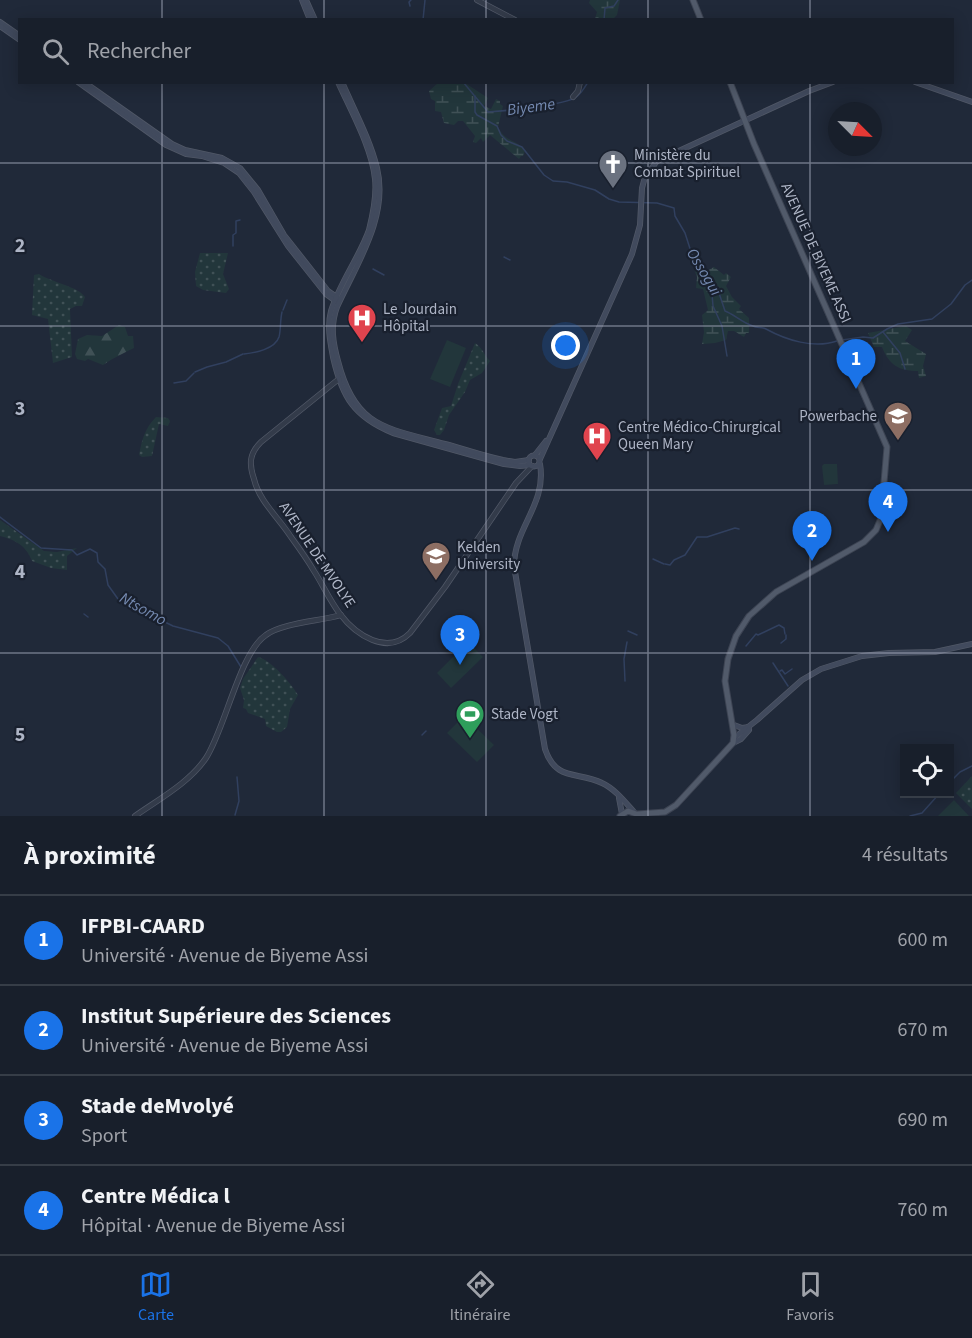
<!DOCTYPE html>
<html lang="fr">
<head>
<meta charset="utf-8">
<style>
  body { margin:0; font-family:"Source Sans 3",sans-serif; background:#212733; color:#f1f3f6 }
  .controls { position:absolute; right:18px; bottom:18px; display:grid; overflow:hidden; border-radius:0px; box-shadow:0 3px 15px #0003 }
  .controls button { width:54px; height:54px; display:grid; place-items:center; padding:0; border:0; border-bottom:2px solid #363d47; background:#181f2b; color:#f1f3f6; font:30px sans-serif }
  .compass { position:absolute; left:828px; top:102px; width:54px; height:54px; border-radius:50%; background:#181f2b; box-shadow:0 3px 15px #0003; rotate:114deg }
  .you { position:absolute; left:566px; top:346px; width:21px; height:21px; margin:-15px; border:4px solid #fff; border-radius:50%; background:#1a73e8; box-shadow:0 0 0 9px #1a73e833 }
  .badge { display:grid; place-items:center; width:39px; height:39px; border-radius:50%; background:#1a73e8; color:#fff; font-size:20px; font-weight:700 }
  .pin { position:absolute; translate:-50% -50px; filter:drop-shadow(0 2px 3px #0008) }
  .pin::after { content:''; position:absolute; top:32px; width:21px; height:18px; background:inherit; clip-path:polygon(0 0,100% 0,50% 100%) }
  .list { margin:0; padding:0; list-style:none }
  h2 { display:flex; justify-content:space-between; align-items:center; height:78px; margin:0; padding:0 24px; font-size:26px }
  h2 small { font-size:20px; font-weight:400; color:#9fa2a9 }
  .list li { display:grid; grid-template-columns:39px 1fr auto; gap:18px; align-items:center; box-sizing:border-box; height:90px; padding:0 24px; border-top:2px solid #363d47 }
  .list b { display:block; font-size:22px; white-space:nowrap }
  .list p { margin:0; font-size:20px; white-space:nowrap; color:#9fa2a9 }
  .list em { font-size:20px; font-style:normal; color:#9fa2a9 }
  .icon { flex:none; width:33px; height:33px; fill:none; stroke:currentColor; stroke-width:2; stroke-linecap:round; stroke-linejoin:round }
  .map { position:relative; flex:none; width:972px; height:816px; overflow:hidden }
  .search { position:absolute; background:#181f2b; box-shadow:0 3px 15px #0003; left:18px; right:18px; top:18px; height:66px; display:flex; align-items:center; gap:15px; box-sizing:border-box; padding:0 21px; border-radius:0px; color:#9fa2a9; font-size:22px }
  .sheet { height:438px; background:#181f2b }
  nav { display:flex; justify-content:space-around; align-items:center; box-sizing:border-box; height:84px; border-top:2px solid #363d47; background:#181f2b; font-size:16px; color:#9fa2a9 }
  nav a { display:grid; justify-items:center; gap:3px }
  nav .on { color:#1a73e8 }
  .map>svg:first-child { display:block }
</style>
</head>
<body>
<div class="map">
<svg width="972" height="816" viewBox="0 0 972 816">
  <defs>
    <pattern id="grass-dots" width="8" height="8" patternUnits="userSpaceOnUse" patternTransform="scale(1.5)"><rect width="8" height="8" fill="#22363b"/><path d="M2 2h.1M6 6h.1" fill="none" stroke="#405156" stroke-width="1.8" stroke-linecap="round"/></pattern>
    <pattern id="forest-firs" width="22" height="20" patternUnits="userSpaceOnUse" patternTransform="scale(1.5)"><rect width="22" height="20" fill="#22363b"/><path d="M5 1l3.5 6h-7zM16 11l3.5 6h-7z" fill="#405156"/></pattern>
    <pattern id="wetland-marsh" width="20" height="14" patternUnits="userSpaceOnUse" patternTransform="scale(1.5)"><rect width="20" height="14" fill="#22363b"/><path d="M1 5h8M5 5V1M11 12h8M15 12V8" fill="none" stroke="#405156"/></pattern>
  </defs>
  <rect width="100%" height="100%" fill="#202939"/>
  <!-- grass -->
  <g fill="url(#grass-dots)">
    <polygon points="200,253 228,253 223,274 229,289 226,293 203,290 196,286 195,272"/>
    <path d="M39,274C51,282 79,287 85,297L82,306H76L70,309L72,357L53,363L48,319L32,315L34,275Z"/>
    <path d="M475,343C482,347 484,355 490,361L482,373L470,380L465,392L449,415L444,430L440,435H437L434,430L442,408L451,406L458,384Z"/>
    <path d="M156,417L168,418L170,421L168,426L159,424L152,456L142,457L139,455C142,439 145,428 156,417Z"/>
    <path d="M0,520L44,551L57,552L77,548L67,556V570L51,568L32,561C26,545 15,540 0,536Z"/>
    <path d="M258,657C271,660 291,683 298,695L290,709L287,727L281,732H277L266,726L265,719L248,713L246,709L243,708L244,700L240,688L243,679Z"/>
    <polygon points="972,776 972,809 956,793"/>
  </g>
  <!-- forest -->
  <path fill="url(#forest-firs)" d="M119,325L125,327L128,336H133L134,348C124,353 113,358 103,365L88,359L85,361L77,359L75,354L78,339L87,335L102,336Z"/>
  <!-- wetland -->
  <g fill="url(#wetland-marsh)">
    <polygon points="590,0 620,0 617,15 613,19 595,19 597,12 589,3"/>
    <path d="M438,83H465L488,98L484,106L491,109L496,99L500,101V104L503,106L498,127C505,142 516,139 525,151L523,156H521L519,159L490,135L483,142L481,138L476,143L473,142L475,136L463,121H458L454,125L444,123L441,112L435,111V101L431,99L429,91Z"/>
    <polygon points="699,265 705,272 714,267 724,275 726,273 731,277 726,286 732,297 741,306 739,309 749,318 749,333 746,333 744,337 734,331 728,331 726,340 715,343 702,344 704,332 702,315 708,310 703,289 696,288 697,277 694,269"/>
    <path d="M906,326L912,330L905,341L926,354L923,366L926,376L919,378L918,371C899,371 889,365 882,347H874L868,333Z"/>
  </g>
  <!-- park -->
  <g fill="#22363b">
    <polygon points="447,340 466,348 450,387 430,379"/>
    <polygon points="824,464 837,464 838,484 824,485 822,466"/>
    <polygon points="468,642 483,657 451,688 437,673"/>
    <polygon points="464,716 494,745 477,762 447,733"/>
    <polygon points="954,800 969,816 938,816"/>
  </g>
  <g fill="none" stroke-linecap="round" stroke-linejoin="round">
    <!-- stream -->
    <g stroke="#31405f" stroke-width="1.5">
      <polyline points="410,6 409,2 411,0"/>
      <polyline points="423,20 425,0"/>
      <polyline points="604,20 605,8 614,6 618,0"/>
      <path d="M463,82L488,112C504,111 566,105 576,97C581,94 585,87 588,82"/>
      <path d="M475,96V112L477,115L497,126L501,135L507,141L522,147L544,175L553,181L567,182L595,190L609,199L619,202L657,203L674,208L675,216L685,233L693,258L703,275L718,290L725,311C734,314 742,323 753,326C757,328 762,327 766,329C786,340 814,349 837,341"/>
      <polyline points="233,246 233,235 236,233 236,221 240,220"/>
      <polyline points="504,257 510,260"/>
      <polyline points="373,269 384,275"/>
      <polyline points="711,282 713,306 722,326 727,356"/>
      <polyline points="283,310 287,300"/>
      <polyline points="883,332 900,353 905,369"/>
      <polyline points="842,340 863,337 873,338 887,329 898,324 932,319 951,304 965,285 972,280"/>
      <path d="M244,354C255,353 275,349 279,337C281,330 280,320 282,312"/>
      <polyline points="195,372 207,367 226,362 243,354"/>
      <polyline points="174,383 186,381 194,373"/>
      <polyline points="0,517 41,548 72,550 77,555 90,549 97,553 98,562 105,569 108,585 118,599 173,626 218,638 228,646 241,667"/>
      <polyline points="653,559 664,564"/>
      <polyline points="665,564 670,565 674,560 685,555 697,537 707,537 735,528 739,529"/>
      <polyline points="84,614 88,617"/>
      <polyline points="628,631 637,635"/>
      <polyline points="781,643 786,639 786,635"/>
      <polyline points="746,646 756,634 758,635 779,625 784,628 785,634"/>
      <polyline points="773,663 788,686"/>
      <polyline points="780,671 782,670 785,674 792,669"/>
      <polyline points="625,681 624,659 627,642"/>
      <polyline points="422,735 426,731"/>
      <polyline points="950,782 960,772 972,766"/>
      <polyline points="235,815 239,801 237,777"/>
      <polyline points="910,816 922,813 939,794"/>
    </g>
    <!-- tertiary casing -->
    <g stroke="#515867" stroke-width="6">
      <g id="tertiary">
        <polyline points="477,0 515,20"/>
        <polyline points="573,97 578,91 580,82"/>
        <path d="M340,378L261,442C249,454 249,464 254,479C259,501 279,518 291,537C299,548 307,559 314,571C323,585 330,601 340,614C356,635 387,656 410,633L445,587L516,483L532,466"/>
        <path d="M135,816C159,799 189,783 206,758C225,729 240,652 266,635C282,623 321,621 341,615"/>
      </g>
    </g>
    <!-- secondary casing -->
    <g stroke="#515867" stroke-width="6">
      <g id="secondary">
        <polyline points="302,0 310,20"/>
        <polyline points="306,0 315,20"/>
        <polyline points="0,22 20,36"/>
        <polyline points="0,26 20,40"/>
        <polyline points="78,82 166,145 186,154 202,156 224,163 239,173 254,192 288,246 326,294 337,302"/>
        <polyline points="84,82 172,144 185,150 222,158 240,168 258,190 284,235 328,291 338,298"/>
        <path d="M338,82C351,111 372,148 375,179C377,196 373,214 369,230C359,258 340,282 331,311C327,326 330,341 333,357C342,397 354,417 393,433L504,464L520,466L530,465"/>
        <path d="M342,82C354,110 370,139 377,168C389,217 356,265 337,307C330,326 333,343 338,361C355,428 386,428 445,444C464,449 483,456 503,460L515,462L529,460"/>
        <polyline points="915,82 972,102"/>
        <polyline points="535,455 546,441"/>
        <circle cx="534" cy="461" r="5.5"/>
        <polyline points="540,459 632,254 640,225 642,188 645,177 657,161 809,91 833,82"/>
        <path d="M540,464C547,504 514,528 514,566L545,749C556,782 578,771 602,783C615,789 625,802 634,812"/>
        <polyline points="734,725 742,728 749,727"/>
        <polyline points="734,738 757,720 802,680 821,669 862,656 889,653 935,652 972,644"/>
        <polyline points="733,743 741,739 749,730"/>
        <polyline points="619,798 622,814"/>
      </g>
    </g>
    <!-- primary casing -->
    <g stroke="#3d4453" stroke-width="7">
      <g id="primary">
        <polyline points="693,0 701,20"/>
        <polyline points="638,814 665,812 676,805 733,743 734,735 725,681 728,659 736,636 749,616 776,592 864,542 876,530 881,518 887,447 754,144 730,82"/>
        <polyline points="620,816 628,811 639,815"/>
      </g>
    </g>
    <!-- tertiary -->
    <use href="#tertiary" stroke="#333b4a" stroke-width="4.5"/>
    <!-- secondary -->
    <use href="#secondary" stroke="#414a5d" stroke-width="4.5"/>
    <!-- primary -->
    <use href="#primary" stroke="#515a6a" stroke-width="5"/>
  </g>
  <!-- grid -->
  <path fill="none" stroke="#aeb5c6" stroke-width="1.5" stroke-opacity="0.55" d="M162,0V20M324,0V20M486,0V20M648,0V20M810,0V20M162,82V816M324,82V816M486,82V816M648,82V816M810,82V816M0,163H972M0,326H972M0,490H972M0,653H972"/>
  <!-- icons -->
  <defs>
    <g id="church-pin" transform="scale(1.5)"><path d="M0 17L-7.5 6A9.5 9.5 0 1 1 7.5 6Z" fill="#6b7280" stroke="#19202e"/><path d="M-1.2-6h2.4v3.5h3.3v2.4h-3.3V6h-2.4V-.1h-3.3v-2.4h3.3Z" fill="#fff"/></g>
    <g id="hospital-pin" transform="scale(1.5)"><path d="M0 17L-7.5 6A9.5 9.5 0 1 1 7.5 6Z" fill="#e0444e" stroke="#19202e"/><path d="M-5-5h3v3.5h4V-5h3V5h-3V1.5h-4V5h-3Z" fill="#fff"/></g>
    <g id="university-pin" transform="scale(1.5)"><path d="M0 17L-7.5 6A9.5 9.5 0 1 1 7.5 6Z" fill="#8d6e63" stroke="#19202e"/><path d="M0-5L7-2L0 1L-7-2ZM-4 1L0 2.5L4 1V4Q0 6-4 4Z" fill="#fff"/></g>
    <g id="stadium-pin" transform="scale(1.5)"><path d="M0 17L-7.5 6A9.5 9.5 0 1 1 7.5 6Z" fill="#2e9e5b" stroke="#19202e"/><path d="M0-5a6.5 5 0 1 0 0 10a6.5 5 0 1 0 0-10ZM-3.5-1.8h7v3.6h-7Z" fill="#fff"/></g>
  </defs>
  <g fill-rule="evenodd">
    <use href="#church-pin" x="613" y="164"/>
    <use href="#hospital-pin" x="362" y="318"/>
    <use href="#university-pin" x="898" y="416"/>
    <use href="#hospital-pin" x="597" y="436"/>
    <use href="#university-pin" x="436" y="556"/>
    <use href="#stadium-pin" x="470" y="714"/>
  </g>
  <g text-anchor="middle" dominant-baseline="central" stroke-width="4.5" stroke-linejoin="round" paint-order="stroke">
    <!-- poi labels -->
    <g font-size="15" fill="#aeb5c6" stroke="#19202e" text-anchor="start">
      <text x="634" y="155">Ministère du<tspan x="634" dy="17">Combat Spirituel</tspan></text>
      <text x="383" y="309">Le Jourdain<tspan x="383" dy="17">Hôpital</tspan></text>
      <text x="877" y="416" text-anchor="end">Powerbache</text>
      <text x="618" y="427">Centre Médico-Chirurgical<tspan x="618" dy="17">Queen Mary</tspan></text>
      <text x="457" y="547">Kelden<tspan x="457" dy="17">University</tspan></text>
      <text x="491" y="714">Stade Vogt</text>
    </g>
    <!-- street labels -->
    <g font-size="15" fill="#aeb5c6" stroke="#19202e">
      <text transform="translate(816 253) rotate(66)">AVENUE DE BIYEME ASSI</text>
      <text transform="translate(317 555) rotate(56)">AVENUE DE MVOLYE</text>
    </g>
    <!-- water labels -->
    <g font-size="16" font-style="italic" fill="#7489b0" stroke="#19202e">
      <text transform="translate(531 107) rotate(-8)">Biyeme</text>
      <text transform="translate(704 272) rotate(59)">Ossogui</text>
      <text transform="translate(143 609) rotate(29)">Ntsomo</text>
    </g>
  </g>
  <g font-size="20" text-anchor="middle" font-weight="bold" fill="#aeb5c6" stroke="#19202e" stroke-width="4.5" stroke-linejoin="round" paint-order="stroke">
    <text x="20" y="252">2</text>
    <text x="20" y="415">3</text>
    <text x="20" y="578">4</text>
    <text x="20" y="741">5</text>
  </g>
</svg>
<div class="controls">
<button><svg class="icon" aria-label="locate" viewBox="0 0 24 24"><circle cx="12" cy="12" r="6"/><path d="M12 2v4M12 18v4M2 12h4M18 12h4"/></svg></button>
</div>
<svg class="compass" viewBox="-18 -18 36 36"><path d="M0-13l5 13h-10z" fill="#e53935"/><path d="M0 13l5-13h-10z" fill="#9fa2a9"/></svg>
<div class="you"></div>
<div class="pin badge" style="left:856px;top:389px">1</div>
<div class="pin badge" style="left:812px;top:561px">2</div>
<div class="pin badge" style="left:460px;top:665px">3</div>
<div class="pin badge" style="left:888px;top:532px">4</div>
<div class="search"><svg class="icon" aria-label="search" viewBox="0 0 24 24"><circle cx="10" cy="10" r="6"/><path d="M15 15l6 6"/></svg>Rechercher</div>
</div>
<section class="sheet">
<h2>À proximité<small>4 résultats</small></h2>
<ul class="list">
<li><span class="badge">1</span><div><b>IFPBI-CAARD</b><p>Université · Avenue de Biyeme Assi</p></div><em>600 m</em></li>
<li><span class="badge">2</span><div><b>Institut Supérieure des Sciences</b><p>Université · Avenue de Biyeme Assi</p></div><em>670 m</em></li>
<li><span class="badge">3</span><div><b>Stade deMvolyé</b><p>Sport</p></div><em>690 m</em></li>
<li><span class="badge">4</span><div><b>Centre Médica l</b><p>Hôpital · Avenue de Biyeme Assi</p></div><em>760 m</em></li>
</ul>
</section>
<nav>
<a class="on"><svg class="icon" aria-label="map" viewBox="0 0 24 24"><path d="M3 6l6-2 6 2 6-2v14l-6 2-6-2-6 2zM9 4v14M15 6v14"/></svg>Carte</a>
<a><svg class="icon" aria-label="directions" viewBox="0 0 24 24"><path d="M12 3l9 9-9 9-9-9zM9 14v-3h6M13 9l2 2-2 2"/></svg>Itinéraire</a>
<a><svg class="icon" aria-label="saved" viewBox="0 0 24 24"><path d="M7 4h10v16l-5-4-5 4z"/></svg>Favoris</a>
</nav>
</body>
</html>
